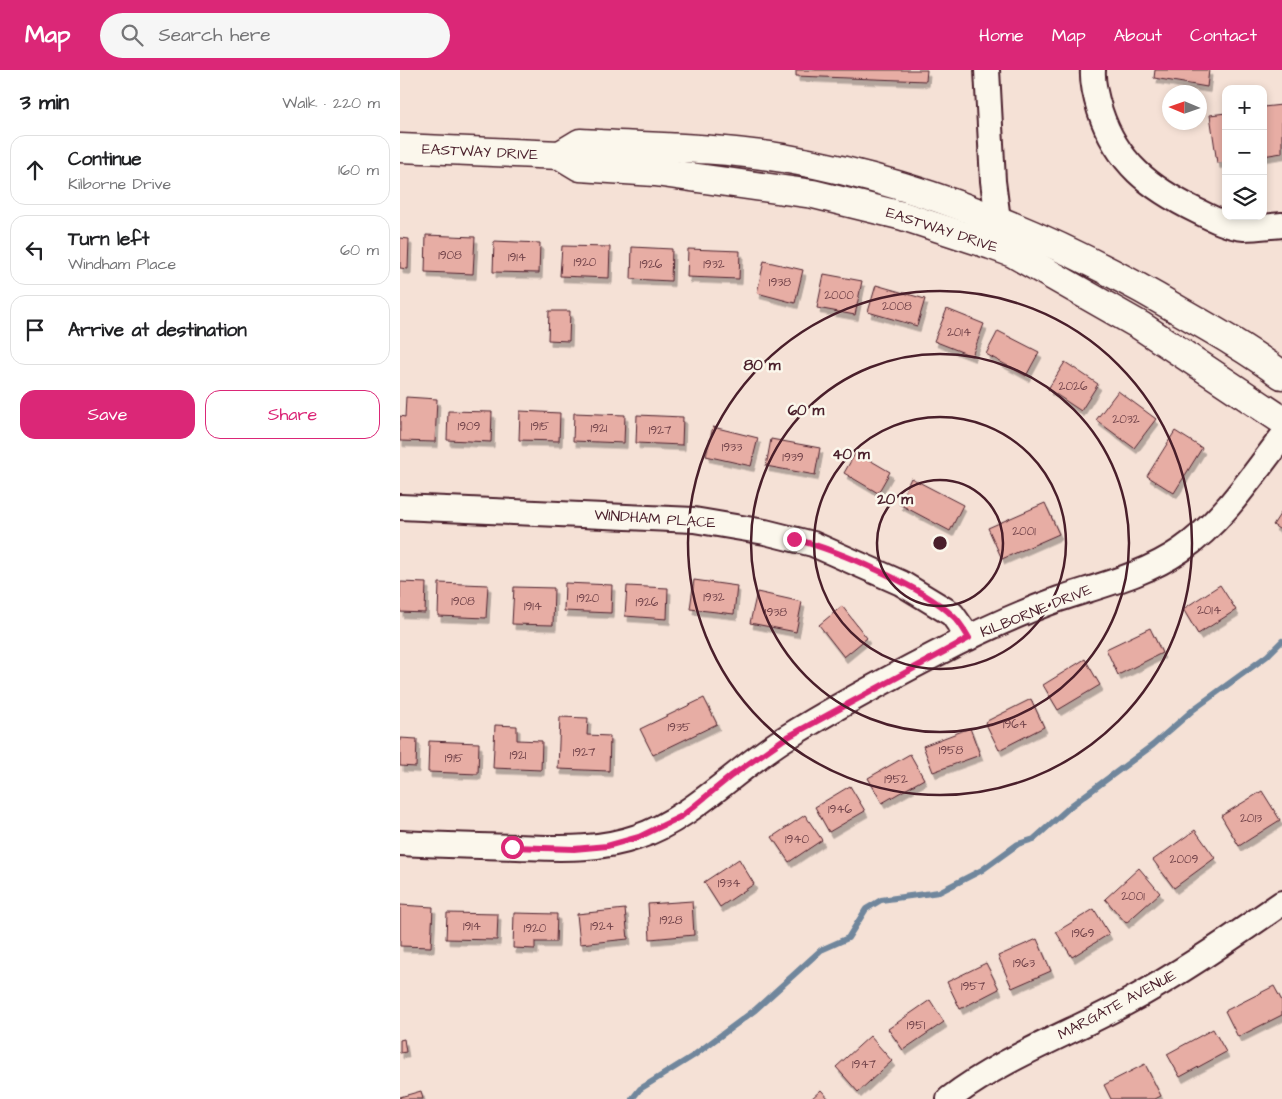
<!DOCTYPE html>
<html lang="en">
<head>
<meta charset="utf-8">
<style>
  body { margin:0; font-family:"Architects Daughter",sans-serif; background:#f6f6f6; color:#202124 }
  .controls { position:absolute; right:15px; top:15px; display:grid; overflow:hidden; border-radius:10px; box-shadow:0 2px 8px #0003 }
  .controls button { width:45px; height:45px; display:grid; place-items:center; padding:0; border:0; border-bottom:1px solid #e0e0e0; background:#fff; color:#202124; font:25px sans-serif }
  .compass { position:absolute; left:762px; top:15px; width:45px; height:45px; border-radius:50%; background:#fff; box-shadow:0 2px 8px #0003; rotate:272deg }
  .stop { position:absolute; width:15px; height:15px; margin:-11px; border:4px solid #db2777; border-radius:50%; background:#fff }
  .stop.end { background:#db2777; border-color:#fff; box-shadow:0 1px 5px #0008 }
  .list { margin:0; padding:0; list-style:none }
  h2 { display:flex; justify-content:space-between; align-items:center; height:65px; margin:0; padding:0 20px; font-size:21px }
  h2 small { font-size:16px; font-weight:400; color:#757577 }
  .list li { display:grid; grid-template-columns:32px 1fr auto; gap:15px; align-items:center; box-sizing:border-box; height:70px; margin:0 10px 10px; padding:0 10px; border:1px solid #e0e0e0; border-radius:15px }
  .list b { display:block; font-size:19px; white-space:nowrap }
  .list p { margin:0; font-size:16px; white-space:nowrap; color:#757577 }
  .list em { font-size:16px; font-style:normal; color:#757577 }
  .actions { display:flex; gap:10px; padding:15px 20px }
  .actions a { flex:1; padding:11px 0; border:1px solid #db2777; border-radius:15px; text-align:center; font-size:18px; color:#db2777 }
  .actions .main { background:#db2777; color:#fff }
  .icon { flex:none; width:28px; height:28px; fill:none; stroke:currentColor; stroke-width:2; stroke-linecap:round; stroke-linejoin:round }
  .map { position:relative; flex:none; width:882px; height:1029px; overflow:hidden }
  header { display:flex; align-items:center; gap:30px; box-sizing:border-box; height:70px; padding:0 25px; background:#db2777; color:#fff }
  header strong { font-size:24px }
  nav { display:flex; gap:28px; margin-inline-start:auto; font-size:18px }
  .search { width:350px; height:45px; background:#f6f6f6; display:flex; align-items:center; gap:12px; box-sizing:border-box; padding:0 18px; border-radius:28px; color:#757577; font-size:19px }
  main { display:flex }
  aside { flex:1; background:#fff }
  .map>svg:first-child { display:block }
</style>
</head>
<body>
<header>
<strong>Map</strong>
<div class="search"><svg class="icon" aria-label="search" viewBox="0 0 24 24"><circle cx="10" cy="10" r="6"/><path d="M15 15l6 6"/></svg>Search here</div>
<nav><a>Home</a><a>Map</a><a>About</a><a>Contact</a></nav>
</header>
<main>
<aside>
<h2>3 min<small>Walk · 220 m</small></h2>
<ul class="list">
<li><svg class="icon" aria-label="ahead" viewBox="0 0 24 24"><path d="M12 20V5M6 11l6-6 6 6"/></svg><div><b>Continue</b><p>Kilborne Drive</p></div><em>160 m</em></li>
<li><svg class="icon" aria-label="left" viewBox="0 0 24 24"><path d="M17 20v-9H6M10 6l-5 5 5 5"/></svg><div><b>Turn left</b><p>Windham Place</p></div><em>60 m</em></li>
<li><svg class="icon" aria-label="arrive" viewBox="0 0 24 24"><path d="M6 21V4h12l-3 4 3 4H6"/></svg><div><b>Arrive at destination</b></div></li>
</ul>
<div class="actions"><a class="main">Save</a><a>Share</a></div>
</aside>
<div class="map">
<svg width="882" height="1029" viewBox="0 0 882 1029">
  <defs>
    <filter id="shadow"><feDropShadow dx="3" dy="5.5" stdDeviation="0" flood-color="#0004"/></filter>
  </defs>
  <rect width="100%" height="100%" fill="#f5e1d6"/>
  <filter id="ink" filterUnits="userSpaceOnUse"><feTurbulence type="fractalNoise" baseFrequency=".02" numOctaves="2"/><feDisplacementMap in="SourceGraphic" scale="10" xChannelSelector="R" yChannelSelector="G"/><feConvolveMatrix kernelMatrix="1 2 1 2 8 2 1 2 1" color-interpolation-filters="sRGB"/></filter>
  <g filter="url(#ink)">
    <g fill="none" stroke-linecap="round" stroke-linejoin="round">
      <!-- stream -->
      <polyline stroke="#6f869c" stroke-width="6" points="232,1029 240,1019 293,986 355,940 421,880 448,868 466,839 481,830 539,822 582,800 618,774 634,769 672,735 753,675 794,639 867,586 882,571"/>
    </g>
    <!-- building -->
    <g fill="#e7ada4" stroke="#4a1f2b" filter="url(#shadow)">
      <polygon points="396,0 527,0 526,11 396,6"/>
      <polygon points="755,0 809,0 807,17 754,8"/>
      <polygon points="882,35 882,83 863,86 863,37"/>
      <polygon points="826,43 826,92 817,93 810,45"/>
      <polygon points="26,165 75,167 73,204 25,202"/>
      <polygon points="0,168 9,169 8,199 0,198"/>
      <polygon points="94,171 140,173 139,203 93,202"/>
      <polygon points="162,176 210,177 209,208 160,206"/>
      <polygon points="232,177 272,179 271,211 231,209"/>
      <polygon points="288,179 340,181 339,209 287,207"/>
      <polygon points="364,191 403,200 395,233 357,223"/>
      <polygon points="424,204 462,211 455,245 417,238"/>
      <polygon points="476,215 525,229 517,256 468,242"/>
      <polygon points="547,239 584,254 572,286 534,271"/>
      <polygon points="149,241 170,241 169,271 148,270"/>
      <polygon points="598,261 639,282 626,306 586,284"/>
      <polygon points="665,292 698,314 681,341 648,319"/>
      <polygon points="718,321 756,349 734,378 696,350"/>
      <polygon points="6,327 37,329 35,372 0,371 0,346 5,347"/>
      <polygon points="48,341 92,342 91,372 47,370"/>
      <polygon points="120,341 160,343 159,371 119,370"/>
      <polygon points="174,343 225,345 224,373 173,371"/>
      <polygon points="237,345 283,347 282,375 236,373"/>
      <polygon points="313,357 358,368 351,396 306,386"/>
      <polygon points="775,361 802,378 774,423 747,406"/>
      <polygon points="371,369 420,378 415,405 366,396"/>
      <polygon points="456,382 490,402 478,423 444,403"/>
      <polygon points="511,408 563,435 550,461 499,434"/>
      <polygon points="645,433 659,464 602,489 588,458"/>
      <polygon points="882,441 882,461 873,455"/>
      <polygon points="294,510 337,516 334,544 290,539"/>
      <polygon points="0,512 26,513 25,543 0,542"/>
      <polygon points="39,513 88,515 86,548 38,546"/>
      <polygon points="165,513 212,515 211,543 164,541"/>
      <polygon points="820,515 836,540 798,564 783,539"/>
      <polygon points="227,516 268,518 267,549 225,546"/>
      <polygon points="114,517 154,518 153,555 112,554"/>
      <polygon points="357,522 402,532 396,562 350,553"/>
      <polygon points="442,536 467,568 444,587 419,555"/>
      <polygon points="750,558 762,583 718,605 706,579"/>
      <polygon points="685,589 700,615 658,640 643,615"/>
      <polygon points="304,628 317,654 253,685 240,659"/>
      <polygon points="631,629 644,657 599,680 585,652"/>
      <polygon points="160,647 188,648 187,665 210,666 209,701 158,699"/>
      <polygon points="95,655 117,656 117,670 142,671 141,700 93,698"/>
      <polygon points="570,658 580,685 533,702 523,676"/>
      <polygon points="0,668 17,669 16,697 0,696"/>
      <polygon points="29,671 79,673 78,704 28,702"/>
      <polygon points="510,684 524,709 482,733 468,708"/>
      <polygon points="450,716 465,741 429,762 415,737"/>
      <polygon points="862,721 880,750 839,776 821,746"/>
      <polygon points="405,745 422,770 389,792 372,767"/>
      <polygon points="795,760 815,788 774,818 753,790"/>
      <polygon points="339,789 354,814 320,837 304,812"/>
      <polygon points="739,798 760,823 726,853 705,829"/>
      <polygon points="292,831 294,865 250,869 248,834"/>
      <polygon points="0,835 33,837 31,877 0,876"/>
      <polygon points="225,839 228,869 180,874 177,844"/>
      <polygon points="694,839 709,864 672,887 656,862"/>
      <polygon points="47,843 98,844 97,870 46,869"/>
      <polygon points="114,843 157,844 156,872 135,872 135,879 113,878"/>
      <polygon points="637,869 651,901 612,918 598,886"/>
      <polygon points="586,893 599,919 560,939 547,912"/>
      <polygon points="874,916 882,931 882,945 838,967 825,941"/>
      <polygon points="530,930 544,952 503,980 488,959"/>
      <polygon points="813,959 826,982 780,1007 767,984"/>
      <polygon points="470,966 492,991 458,1022 436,997"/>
      <polygon points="4,969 6,982 0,983 0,970"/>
      <polygon points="745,994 761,1026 755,1029 711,1029 704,1015"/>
      <polygon points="421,1020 429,1029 411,1029"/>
      <polygon points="21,1021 23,1029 0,1029 0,1027"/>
    </g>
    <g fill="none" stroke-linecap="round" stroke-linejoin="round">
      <!-- minor casing -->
      <g stroke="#4a1f2b" stroke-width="28">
        <g id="minor">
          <polyline points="587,0 593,111 598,150"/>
          <path d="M693,0C692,14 696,28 700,41C717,93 750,118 797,141C811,148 828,157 844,158C856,158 870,156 882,155"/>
          <polyline points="0,437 294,450 365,462 413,474 501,513 552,544 569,568"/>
          <path d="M0,773C39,775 78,776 117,777C158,778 197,781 237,767C290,750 336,699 384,669C432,639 484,611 534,585C574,564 617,544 659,529C701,515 745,505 781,480C822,452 852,406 882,367"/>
          <path d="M549,1029C601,989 664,966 722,935C778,905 830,869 882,833"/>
        </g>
      </g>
      <!-- major casing -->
      <g stroke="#4a1f2b" stroke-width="31">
        <g id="major">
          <polyline points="0,78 160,85 180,97 255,102 413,124 503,146 591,175 613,183 741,256 882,350"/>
          <path d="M160,85L180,73C247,77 316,77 383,88C525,113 657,168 780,241C815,261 850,281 882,305"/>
        </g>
      </g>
      <!-- minor -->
      <use href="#minor" stroke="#fbf7ec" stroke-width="24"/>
      <!-- major -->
      <use href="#major" stroke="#fbf7ec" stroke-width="28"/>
    </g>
  </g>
  <g fill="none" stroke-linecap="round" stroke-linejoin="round" filter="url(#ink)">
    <!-- route -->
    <path stroke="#db2777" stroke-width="6" d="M112,777L174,779L207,776L239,767L282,746L331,706L384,669L569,568C564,560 560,552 553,546C522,516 437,480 394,469"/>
  </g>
  <!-- distance rings -->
  <g fill="none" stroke="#4a1f2b" stroke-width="2.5">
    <circle cx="540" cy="473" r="63"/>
    <circle cx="540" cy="473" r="126"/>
    <circle cx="540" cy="473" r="189"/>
    <circle cx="540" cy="473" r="252"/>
  </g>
  <g text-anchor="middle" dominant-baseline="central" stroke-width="5" stroke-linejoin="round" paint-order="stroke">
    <!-- number labels -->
    <g font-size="12" fill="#714249">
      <text x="50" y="185">1908</text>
      <text x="117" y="187">1914</text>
      <text x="185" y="192">1920</text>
      <text x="251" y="194">1926</text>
      <text x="314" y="194">1932</text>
      <text x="380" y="212">1938</text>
      <text x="439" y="225">2000</text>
      <text x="497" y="236">2008</text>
      <text x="559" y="262">2014</text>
      <text x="673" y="316">2026</text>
      <text x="726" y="349">2032</text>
      <text x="69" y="356">1909</text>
      <text x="140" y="356">1915</text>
      <text x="199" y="358">1921</text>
      <text x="260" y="360">1927</text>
      <text x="332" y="377">1933</text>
      <text x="393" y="387">1939</text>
      <text x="624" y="461">2001</text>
      <text x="314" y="527">1932</text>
      <text x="188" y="528">1920</text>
      <text x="63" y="531">1908</text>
      <text x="247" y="532">1926</text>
      <text x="133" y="536">1914</text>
      <text x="809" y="540">2014</text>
      <text x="376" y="542">1938</text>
      <text x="615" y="654">1964</text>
      <text x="279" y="657">1935</text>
      <text x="551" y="680">1958</text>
      <text x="184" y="682">1927</text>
      <text x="118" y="685">1921</text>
      <text x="54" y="688">1915</text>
      <text x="496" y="709">1952</text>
      <text x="440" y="739">1946</text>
      <text x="851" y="748">2013</text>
      <text x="397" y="769">1940</text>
      <text x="784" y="789">2009</text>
      <text x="329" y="813">1934</text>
      <text x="733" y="826">2001</text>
      <text x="271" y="850">1928</text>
      <text x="72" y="856">1914</text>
      <text x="202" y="856">1924</text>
      <text x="135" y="858">1920</text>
      <text x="683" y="863">1969</text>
      <text x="624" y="893">1963</text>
      <text x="573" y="916">1957</text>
      <text x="516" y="955">1951</text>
      <text x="464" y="994">1947</text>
    </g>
    <!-- street labels -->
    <g font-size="15" fill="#4a1f2b" stroke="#fbf7ec">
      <text transform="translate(80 82) rotate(3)">EASTWAY DRIVE</text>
      <text transform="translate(542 160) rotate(18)">EASTWAY DRIVE</text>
      <text transform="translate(255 449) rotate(4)">WINDHAM PLACE</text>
      <text transform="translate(636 541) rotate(-22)">KILBORNE DRIVE</text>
      <text transform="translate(717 935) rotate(-28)">MARGATE AVENUE</text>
    </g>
  </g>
  <circle cx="540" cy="473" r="8" fill="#4a1f2b" stroke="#fbf7ec" stroke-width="2.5"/>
  <g font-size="15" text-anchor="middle" font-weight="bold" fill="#4a1f2b" stroke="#fbf7ec" stroke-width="5" stroke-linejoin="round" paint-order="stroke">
    <text x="362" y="300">80 m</text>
    <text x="406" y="345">60 m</text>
    <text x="451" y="389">40 m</text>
    <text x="495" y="434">20 m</text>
  </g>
</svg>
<div class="controls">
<button>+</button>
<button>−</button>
<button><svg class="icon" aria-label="layers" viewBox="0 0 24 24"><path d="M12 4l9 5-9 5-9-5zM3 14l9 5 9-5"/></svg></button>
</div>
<svg class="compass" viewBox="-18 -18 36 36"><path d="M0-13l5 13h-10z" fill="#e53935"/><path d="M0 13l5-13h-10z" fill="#757577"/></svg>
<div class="stop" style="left:112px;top:777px"></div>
<div class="stop end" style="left:394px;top:469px"></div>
</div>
</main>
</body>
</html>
